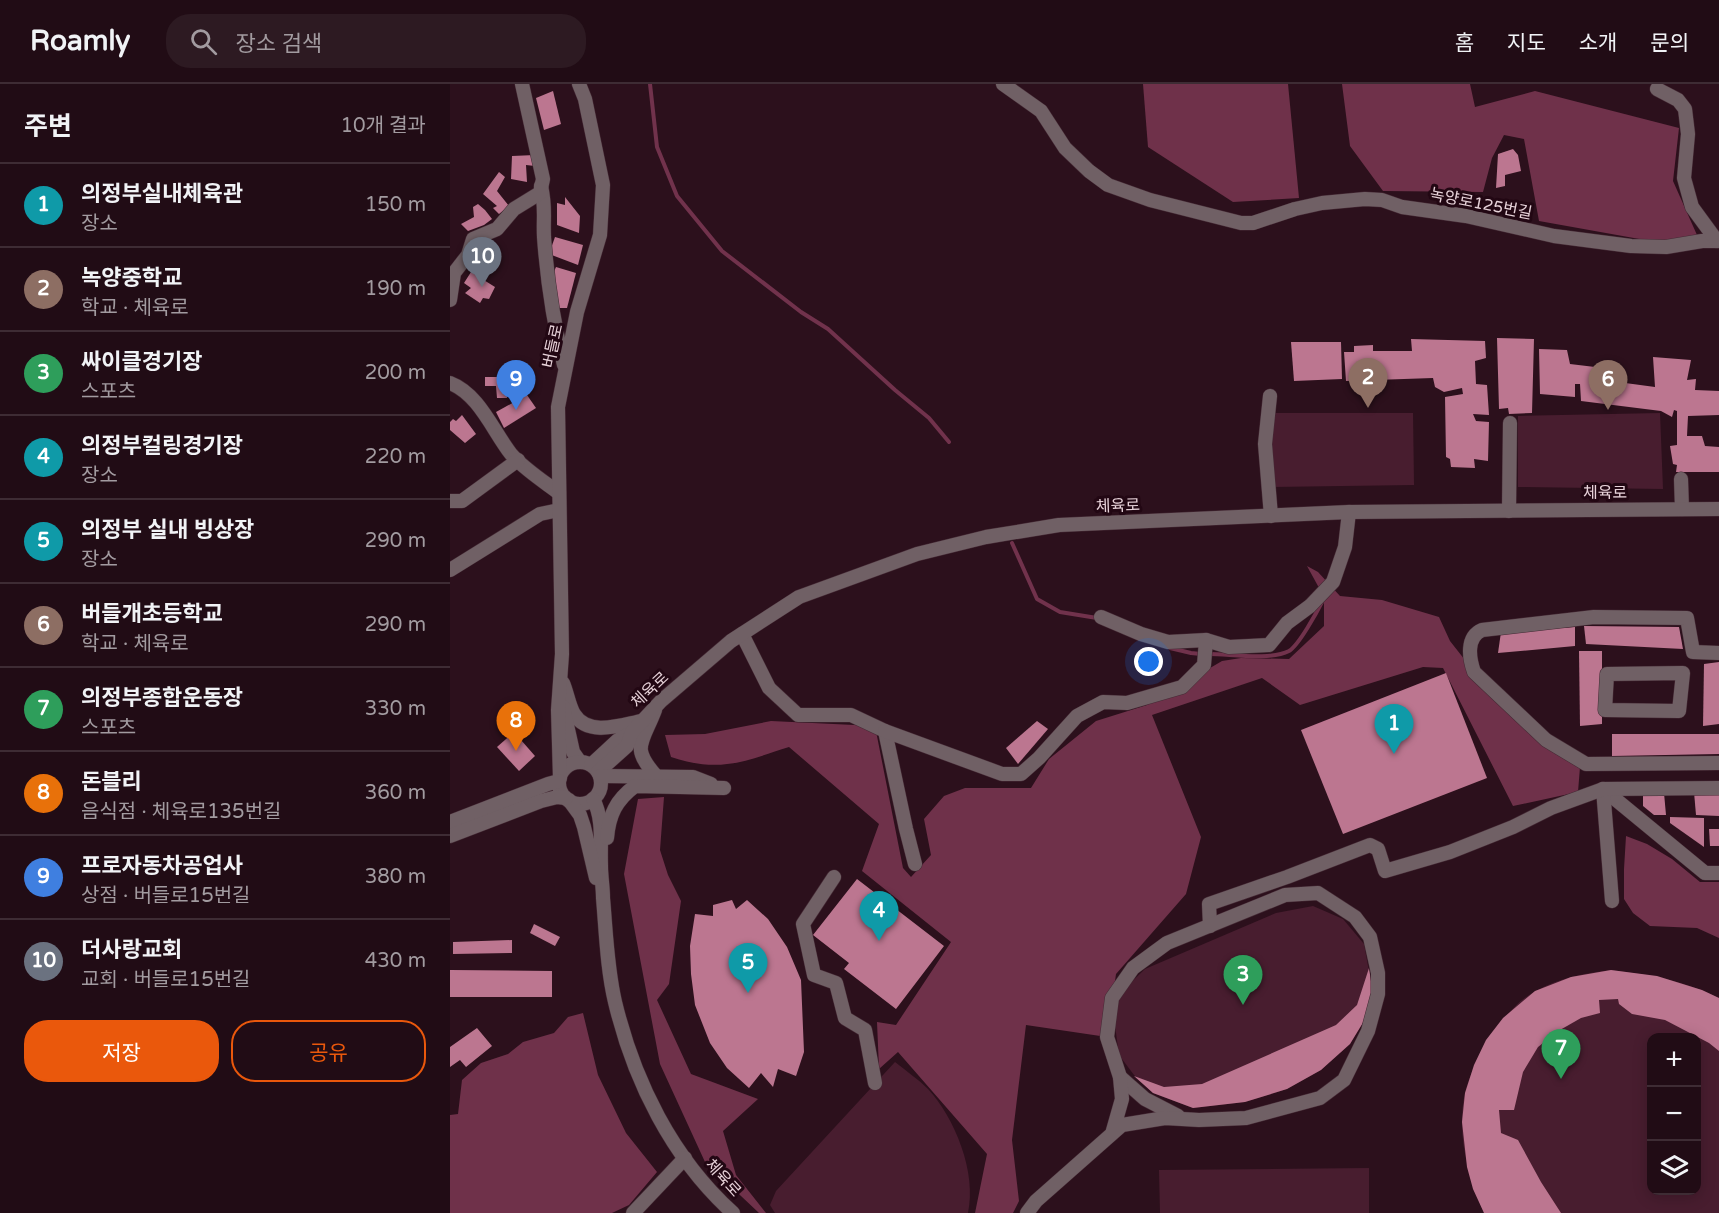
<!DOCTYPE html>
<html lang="ko">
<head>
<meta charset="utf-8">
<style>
  body { margin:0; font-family:"Varela Round","Noto Sans KR",sans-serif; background:#2d1a22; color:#f1f3f6 }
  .controls { position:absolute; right:18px; bottom:18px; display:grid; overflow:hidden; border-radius:12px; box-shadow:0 3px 15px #0003 }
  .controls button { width:54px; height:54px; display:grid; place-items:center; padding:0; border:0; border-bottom:2px solid #3e2c34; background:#210c15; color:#f1f3f6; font:30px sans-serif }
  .you { position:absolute; left:699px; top:578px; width:21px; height:21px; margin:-15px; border:4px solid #fff; border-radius:50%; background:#1a73e8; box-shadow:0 0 0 9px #1a73e833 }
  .badge { display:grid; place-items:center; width:39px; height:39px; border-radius:50%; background:#ea580c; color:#fff; font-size:20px; font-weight:700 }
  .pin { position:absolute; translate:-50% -50px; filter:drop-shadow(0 2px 3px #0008) }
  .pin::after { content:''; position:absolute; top:32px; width:21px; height:18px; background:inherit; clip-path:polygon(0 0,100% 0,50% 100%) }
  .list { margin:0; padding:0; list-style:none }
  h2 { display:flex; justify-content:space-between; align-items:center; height:78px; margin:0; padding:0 24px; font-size:26px }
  h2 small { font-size:20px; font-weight:400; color:#a29ba0 }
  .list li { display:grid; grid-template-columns:39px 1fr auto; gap:18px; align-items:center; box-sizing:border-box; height:84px; padding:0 24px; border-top:2px solid #3e2c34 }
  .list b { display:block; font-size:22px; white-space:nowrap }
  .list p { margin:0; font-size:20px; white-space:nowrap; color:#a29ba0 }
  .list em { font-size:20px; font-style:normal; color:#a29ba0 }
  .actions { display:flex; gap:12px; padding:18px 24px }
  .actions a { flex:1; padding:14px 0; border:2px solid #ea580c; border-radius:24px; text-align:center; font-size:21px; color:#ea580c }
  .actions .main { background:#ea580c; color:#fff }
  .icon { flex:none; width:33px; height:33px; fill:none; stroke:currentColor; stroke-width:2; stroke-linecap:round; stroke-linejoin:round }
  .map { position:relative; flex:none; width:1269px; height:1129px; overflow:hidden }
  header { display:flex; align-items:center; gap:36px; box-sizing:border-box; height:84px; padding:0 30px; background:#210c15; border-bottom:2px solid #3e2c34 }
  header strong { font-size:28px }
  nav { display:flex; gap:33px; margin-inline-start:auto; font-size:21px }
  .search { width:420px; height:54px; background:#2d1a22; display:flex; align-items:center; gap:15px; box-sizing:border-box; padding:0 21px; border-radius:24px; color:#a29ba0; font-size:22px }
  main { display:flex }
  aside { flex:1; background:#210c15 }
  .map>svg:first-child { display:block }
</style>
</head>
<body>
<header>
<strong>Roamly</strong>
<div class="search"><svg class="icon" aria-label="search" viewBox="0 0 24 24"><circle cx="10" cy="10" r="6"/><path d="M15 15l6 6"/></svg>장소 검색</div>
<nav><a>홈</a><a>지도</a><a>소개</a><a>문의</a></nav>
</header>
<main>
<aside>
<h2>주변<small>10개 결과</small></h2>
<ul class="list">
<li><span class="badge" style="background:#0f9aa8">1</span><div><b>의정부실내체육관</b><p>장소</p></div><em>150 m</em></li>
<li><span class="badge" style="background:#8d6e63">2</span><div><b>녹양중학교</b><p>학교 · 체육로</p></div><em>190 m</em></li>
<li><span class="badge" style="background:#2e9e5b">3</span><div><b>싸이클경기장</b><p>스포츠</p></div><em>200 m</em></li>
<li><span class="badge" style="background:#0f9aa8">4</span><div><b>의정부컬링경기장</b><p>장소</p></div><em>220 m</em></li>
<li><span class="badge" style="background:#0f9aa8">5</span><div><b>의정부 실내 빙상장</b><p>장소</p></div><em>290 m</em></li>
<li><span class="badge" style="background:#8d6e63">6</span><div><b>버들개초등학교</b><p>학교 · 체육로</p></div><em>290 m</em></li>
<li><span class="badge" style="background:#2e9e5b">7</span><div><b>의정부종합운동장</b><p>스포츠</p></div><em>330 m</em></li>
<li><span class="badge" style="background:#e8710a">8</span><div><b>돈블리</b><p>음식점 · 체육로135번길</p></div><em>360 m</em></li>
<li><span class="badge" style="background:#3f7fe0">9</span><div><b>프로자동차공업사</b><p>상점 · 버들로15번길</p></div><em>380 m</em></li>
<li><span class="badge" style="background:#6b7280">10</span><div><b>더사랑교회</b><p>교회 · 버들로15번길</p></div><em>430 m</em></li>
</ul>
<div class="actions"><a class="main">저장</a><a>공유</a></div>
</aside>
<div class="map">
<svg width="1269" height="1129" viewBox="0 0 1269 1129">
  <rect width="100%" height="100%" fill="#2c101c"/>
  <!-- green -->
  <g fill="#481d2f" fill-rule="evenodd">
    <polygon points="822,329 963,329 964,401 822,403"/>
    <polygon points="1210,329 1213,405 1068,403 1068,332"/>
    <polygon points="863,822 893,835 914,860 922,904 917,932 900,960 871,986 837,1005 795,1018 743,1024 703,1009 684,991 669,971 664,934 669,910 695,885 826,829"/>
    <path d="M1161,886C1201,891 1232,896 1269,914V1129H1034C1018,1092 1006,1050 1015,1009C1019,990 1030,973 1040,956C1051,937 1066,917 1086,907C1108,894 1136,889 1161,886ZM1202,954H1246V1106H1202Z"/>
    <path d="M445,978C456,987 468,995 478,1005C505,1034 527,1089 518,1129H325L320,1121L326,1107Z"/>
    <polygon points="919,1084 919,1129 710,1129 709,1086"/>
  </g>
  <!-- forest -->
  <g fill="#6f314a">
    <polygon points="693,0 838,0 849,114 783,118 698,63"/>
    <polygon points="892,0 1020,0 1025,23 1085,7 1229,44 1223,97 1247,151 1206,158 1089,137 1074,55 1054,51 1042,74 1033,108 933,107 900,62"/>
    <path d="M857,482L868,488L890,512L932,516L989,533L1000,557L1055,627L1130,683L1128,708L1063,722L993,584L973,583L850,621L812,594L702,631L751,753L736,810L666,890L657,953L576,941L562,1056L569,1117L563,1129H525L537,1070L448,968L429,985L427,938L446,941L501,858L412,787L429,740L339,663C292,678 270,689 221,673L215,651L255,650L321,637L425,642L453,784L461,793L481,771L474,735L494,712L515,704H581L599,675L646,637L697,621L772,577L791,574L839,575L874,542V513Z"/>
    <polygon points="214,713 210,766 218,791 231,817 219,900 207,916 241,990 308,1015 273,1047 286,1091 316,1129 309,1129 255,1078 210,980 174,790 188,715"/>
    <polygon points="1176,752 1197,760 1222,775 1250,798 1269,798 1269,854 1247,844 1200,842 1183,829 1174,815 1174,785"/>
    <polygon points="133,929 148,991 176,1049 207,1088 179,1121 162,1129 0,1129 0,1031 8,1030 12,996 31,979 58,970 73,958 104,949 118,933"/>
  </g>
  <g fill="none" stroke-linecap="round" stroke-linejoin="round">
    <!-- stream -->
    <g stroke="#71324c" stroke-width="4">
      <polyline points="200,0 207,63 227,112 272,167 351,228 378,245 445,306 479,334 499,358"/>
      <polyline points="562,459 587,515 610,528 647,534"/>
      <polyline points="720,564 741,569 751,570"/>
      <path d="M759,570C781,570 819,577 839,567C849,561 867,528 873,516"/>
    </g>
  </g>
  <!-- building -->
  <g fill="#bc7690">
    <polygon points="103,7 111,40 94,46 86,14"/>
    <polygon points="1063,65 1068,71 1071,87 1055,91 1055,102 1046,104 1048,70"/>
    <polygon points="85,71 85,82 76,81 77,98 61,95 62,72"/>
    <polygon points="49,88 55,93 47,107 59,122 49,130 43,124 47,122 33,110"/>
    <polygon points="115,113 130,132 129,149 107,141 107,119 115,121"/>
    <polygon points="28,120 35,126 42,135 34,141 18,147 11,140 24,133 23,123"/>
    <polygon points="105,153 133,161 128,181 99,170"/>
    <polygon points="106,183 126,189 117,224 106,224 102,192"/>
    <polygon points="21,188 45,203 39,215 33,214 30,219 15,209 21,204 14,199"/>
    <polygon points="1047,254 1084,255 1082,329 1059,330 1058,324 1049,325"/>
    <polygon points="961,255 1035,257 1036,274 1025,277 1026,300 1037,301 1039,331 1023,330 1026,337 1039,338 1038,377 1024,375 1025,384 1001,383 1000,375 996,373 995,313 1013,310 1012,304 994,308 985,303 983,294 896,297 894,268 904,268 904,262 923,261 923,267 962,267"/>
    <polygon points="841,258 891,258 892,295 844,297"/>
    <polygon points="1089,265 1117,266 1120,280 1145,283 1145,291 1152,291 1153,296 1205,303 1203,273 1241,276 1237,296 1246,295 1245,306 1269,307 1269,331 1238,332 1237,352 1252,352 1255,362 1269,363 1269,388 1226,388 1227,381 1223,380 1220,362 1227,361 1227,327 1224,326 1222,333 1211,327 1131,317 1130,300 1125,300 1125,313 1090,310"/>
    <polygon points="35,293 56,293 57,314 47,314 46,302 35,302"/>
    <polygon points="77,311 86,324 54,344 46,328"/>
    <polygon points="12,331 26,350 15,359 0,346 0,338 3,335 6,337"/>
    <polygon points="1134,542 1229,543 1233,565 1136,560"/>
    <polygon points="1125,543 1125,562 1048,569 1051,548"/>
    <polygon points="1129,567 1152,567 1152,640 1130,642"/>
    <polygon points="1269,578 1269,640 1253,642 1254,580"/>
    <polygon points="996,589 1037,694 893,750 851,646"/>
    <polygon points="587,637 598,645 568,680 556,664"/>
    <polygon points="64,648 85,672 69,687 47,663"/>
    <polygon points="1162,650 1269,650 1269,670 1162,672"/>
    <polygon points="1269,706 1269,732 1246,731 1244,708"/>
    <polygon points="1214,709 1216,731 1204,731 1193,722 1193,710"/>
    <polygon points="1220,733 1254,734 1254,763 1220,739"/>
    <polygon points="1259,745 1269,745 1269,762 1260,762"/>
    <polygon points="407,795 494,862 446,925 394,885 399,879 363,851"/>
    <polygon points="282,816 286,825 297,816 318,835 337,863 351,896 354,968 346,992 328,985 323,1003 311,989 299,1004 277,984 260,959 245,921 241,890 240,862 245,830 263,832 263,821"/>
    <polygon points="84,840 110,853 105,862 80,849"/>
    <polygon points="62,856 62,869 3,870 3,858"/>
    <polygon points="919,884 922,904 917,932 900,960 871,986 837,1005 795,1018 743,1024 703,1009 684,992 714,1003 752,1000 886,941 907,921"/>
    <polygon points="0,886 102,887 102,913 0,913"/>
    <polygon points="1161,886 1207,892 1252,906 1269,914 1269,967 1259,959 1215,936 1182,930 1169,920 1168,915 1149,916 1150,929 1131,934 1110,946 1088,963 1073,988 1064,1026 1049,1026 1051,1049 1068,1056 1091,1098 1111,1129 1034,1129 1023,1105 1017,1083 1012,1038 1015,1009 1024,981 1036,956 1053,934 1085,907 1121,893"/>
    <polygon points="27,944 42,962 16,983 10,976 0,983 0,963"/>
  </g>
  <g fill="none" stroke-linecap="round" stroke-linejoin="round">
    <!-- minor casing -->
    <g stroke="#462b36" stroke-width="15">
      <g id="minor">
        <polyline points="553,0 591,27 615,64 639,87 658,101 700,116 791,139 803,139 845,125 872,119 915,115 932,116 952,123 1016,132 1104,152 1181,162 1216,163 1252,157 1267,157"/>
        <polyline points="1207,5 1228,16 1235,25 1238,50 1234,94 1242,123 1267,157"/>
        <path d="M91,102C96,123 93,133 94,153C97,194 104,241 114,281"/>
        <polyline points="0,216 4,189 18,171 23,155 47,145 64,125 90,109 93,95 72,0"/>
        <path d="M0,299C29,310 43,347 61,370C74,385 93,397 109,409"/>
        <polyline points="820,312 815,360 821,432"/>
        <polyline points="1231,395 1232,425"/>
        <polyline points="0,417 12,417 68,376"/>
        <polyline points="1059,427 1060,339"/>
        <polyline points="0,486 90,430 109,426"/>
        <polyline points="651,533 691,550 718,558 756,556 779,563 819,561 837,539 860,522 883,498 895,463 899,428"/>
        <polyline points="292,550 319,604 348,631 401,631 435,647 456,745 465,780"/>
        <path d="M1269,569L1243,568L1237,534L1144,533L1032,546C1016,553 1019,574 1024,588L1096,656L1136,680L1269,679"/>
        <polygon points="1233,589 1229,627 1155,626 1157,590"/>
        <path d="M113,599C117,608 119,622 124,630C138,653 171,641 191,637"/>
        <polyline points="113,623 123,668 130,678"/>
        <path d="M205,626C192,660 180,663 207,693"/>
        <polyline points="435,647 552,690 571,690 589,674 627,632 653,618 677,619 732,603 754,581 756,556"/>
        <circle cx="130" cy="699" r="21"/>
        <polyline points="141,681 168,656 182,648"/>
        <polyline points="148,688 177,662 182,648 211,617 281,557 349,513 467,470 536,453 609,441 899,428 1269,425"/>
        <polyline points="150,692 243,693 261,700"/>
        <polyline points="110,694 108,626 112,570 108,323 127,228 150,151 153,101 135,15 129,0"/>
        <polyline points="1153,705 1255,789 1269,789"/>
        <polyline points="1153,705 1162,817"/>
        <path d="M143,715C154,735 150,760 151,782C151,793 153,803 153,814C156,848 157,884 165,918C184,997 222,1074 283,1129"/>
        <polyline points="119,716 130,731 134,743 146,794"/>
        <polyline points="0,738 98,700 109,697"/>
        <polyline points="0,752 91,717 107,713 116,714"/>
        <path d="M157,754C159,731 166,716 185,702L274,704"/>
        <polyline points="384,793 353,840 364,891 386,899 395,934 415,946 425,999"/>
        <polyline points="760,842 759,820 837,793 920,761 928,765 935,787 1000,768 1063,743 1101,724 1153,705 1269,704"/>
        <polyline points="670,993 695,1015 728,1032"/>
        <polyline points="183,1129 235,1074"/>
        <polyline points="577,1129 586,1117 672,1041 715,1034 749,1036 796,1034 870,1014 894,996 918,947 928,910 928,889 920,853 905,833 868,809 835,811 717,859 683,884 662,914 657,953 670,993 672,1015 662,1050"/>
      </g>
    </g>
    <!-- minor -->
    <use href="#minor" stroke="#706065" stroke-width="14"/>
  </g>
  <g text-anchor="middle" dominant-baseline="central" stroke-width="6" stroke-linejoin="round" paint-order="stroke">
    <!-- street labels -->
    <g font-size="16" fill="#e7d2d9" stroke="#220713">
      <text transform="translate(1031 120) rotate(11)">녹양로125번길</text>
      <text transform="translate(103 262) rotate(-78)">버들로</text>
      <text x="1155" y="409">체육로</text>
      <text transform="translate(668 422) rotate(-2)">체육로</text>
      <text transform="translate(200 606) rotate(-43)">체육로</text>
      <text transform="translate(273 1094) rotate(48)">체육로</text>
    </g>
  </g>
</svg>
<div class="controls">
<button>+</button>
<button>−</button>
<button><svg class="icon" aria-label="layers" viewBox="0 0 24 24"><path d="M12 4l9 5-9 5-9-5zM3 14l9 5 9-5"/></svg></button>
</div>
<div class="you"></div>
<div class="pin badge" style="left:944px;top:670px;background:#0f9aa8">1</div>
<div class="pin badge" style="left:918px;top:324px;background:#8d6e63">2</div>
<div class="pin badge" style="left:793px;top:921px;background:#2e9e5b">3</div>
<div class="pin badge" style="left:429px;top:857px;background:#0f9aa8">4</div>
<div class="pin badge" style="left:298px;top:909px;background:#0f9aa8">5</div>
<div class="pin badge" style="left:1158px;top:326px;background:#8d6e63">6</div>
<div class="pin badge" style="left:1111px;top:995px;background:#2e9e5b">7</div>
<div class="pin badge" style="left:66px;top:667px;background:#e8710a">8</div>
<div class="pin badge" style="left:66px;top:326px;background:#3f7fe0">9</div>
<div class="pin badge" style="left:32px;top:203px;background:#6b7280">10</div>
</div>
</main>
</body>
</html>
